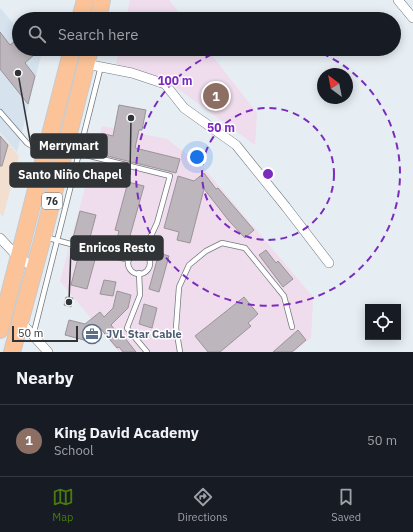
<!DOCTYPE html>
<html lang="en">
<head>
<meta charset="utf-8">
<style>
  body { margin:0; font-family:"IBM Plex Sans",sans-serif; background:#242831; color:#f1f3f6 }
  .controls { position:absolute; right:12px; bottom:12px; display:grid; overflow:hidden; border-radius:0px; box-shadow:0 2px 10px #0003 }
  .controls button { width:36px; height:36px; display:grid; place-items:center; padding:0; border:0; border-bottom:1px solid #363941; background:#171b24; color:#f1f3f6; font:20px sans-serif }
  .compass { position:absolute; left:317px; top:68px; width:36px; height:36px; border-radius:50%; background:#171b24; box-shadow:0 2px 10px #0003; rotate:328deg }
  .scale { position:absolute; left:12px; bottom:10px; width:66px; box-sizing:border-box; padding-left:4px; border:2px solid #313436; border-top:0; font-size:11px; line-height:14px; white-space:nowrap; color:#313436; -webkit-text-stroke:3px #fff; paint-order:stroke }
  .you { position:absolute; left:197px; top:157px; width:14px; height:14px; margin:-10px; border:3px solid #fff; border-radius:50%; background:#1a73e8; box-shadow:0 0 0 6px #1a73e833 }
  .badge { display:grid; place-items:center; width:26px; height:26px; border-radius:50%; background:#487c0b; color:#fff; font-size:13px; font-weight:700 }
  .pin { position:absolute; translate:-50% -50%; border:2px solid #fff; box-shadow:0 1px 4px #0006 }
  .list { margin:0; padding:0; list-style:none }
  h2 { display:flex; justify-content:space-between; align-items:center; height:52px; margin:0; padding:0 16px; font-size:17px }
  h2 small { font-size:13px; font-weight:400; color:#9ea1a6 }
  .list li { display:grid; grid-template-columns:26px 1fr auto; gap:12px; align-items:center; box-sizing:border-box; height:72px; padding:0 16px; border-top:1px solid #363941 }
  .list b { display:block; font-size:15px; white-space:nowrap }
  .list p { margin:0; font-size:13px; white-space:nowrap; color:#9ea1a6 }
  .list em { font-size:13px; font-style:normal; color:#9ea1a6 }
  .icon { flex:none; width:22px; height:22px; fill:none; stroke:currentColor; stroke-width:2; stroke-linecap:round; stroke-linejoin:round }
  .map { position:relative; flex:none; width:413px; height:352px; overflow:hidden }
  .search { position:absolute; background:#171b24; box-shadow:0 2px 10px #0003; left:12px; right:12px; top:12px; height:44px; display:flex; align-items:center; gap:10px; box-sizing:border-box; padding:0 14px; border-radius:22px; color:#9ea1a6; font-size:15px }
  .sheet { height:124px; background:#171b24 }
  nav { display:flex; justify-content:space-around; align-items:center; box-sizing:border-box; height:56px; border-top:1px solid #363941; background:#171b24; font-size:11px; color:#9ea1a6 }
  nav a { display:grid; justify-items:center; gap:2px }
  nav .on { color:#487c0b }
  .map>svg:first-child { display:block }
</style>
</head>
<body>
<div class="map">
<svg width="413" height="352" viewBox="0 0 413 352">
  <rect width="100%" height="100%" fill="#e6edf3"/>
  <!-- built -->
  <polygon fill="#d6e3ee" points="0,8 19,30 19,49 35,49 41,56 17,152 0,132"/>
  <!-- education -->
  <g fill="#efdcec">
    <polygon points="130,0 169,0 184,19 126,19"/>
    <polygon points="119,49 207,49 257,113 255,145 163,78 116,64"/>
    <polygon points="102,126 167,139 202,166 313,297 311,338 294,352 119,352 60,281"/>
  </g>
  <!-- medical -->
  <polygon fill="#f2dfcf" points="0,134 19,156 3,217 0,213"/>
  <!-- building -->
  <g fill="#bdb7bd" stroke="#9a949a">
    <polygon points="0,32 10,45 19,38 19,49 31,49 35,54 25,63 35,76 28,104 0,69"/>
    <polygon points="119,105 146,110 142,130 139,130 135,148 180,159 176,173 99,154 105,134 113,136"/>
    <polygon points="0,136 8,145 2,166 0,166"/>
    <polygon points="204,173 216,189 218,188 254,230 245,238 229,221 204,189 190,243 177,240 179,232 164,228 178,176 194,181"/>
    <polygon points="128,182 144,186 130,236 137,238 133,251 115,246 119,231 115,230"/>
    <polygon points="80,211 96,215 88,245 82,243 82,240 73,238"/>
    <polygon points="80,250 86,252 86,254 96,256 87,289 71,285"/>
    <polygon points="266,250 276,263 278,261 293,279 283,287 259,255"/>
    <polygon points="159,253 169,256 159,292 149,289"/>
    <polygon points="104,280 116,282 113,296 100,294"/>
    <polygon points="117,291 131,295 128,308 111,325 119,335 121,333 136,352 123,352 119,347 117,348 99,327 95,343 65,335 69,320 85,324 100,312 104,317 113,308"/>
    <polygon points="66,297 73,298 71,307 64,305"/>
    <polygon points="244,297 258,314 248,323 251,326 220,352 208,352 195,336"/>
    <polygon points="144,304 157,308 152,328 139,324"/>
    <polygon points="298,330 306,340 292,352 273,352"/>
  </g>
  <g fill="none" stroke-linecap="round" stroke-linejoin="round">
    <!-- lane casing -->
    <g stroke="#737a7f" stroke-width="6">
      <g id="lane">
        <polyline points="0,112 27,143 43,153"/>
        <polyline points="78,153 170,176 157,223 143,253"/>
        <polyline points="45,237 129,260"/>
        <circle cx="139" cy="263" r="11"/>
        <polyline points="139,273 140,295 127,328 147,352"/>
        <polyline points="33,336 101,66"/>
        <polyline points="180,352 176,328 179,287 189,265 206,251 222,243 245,248 284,296 292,327"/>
      </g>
    </g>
    <!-- street casing -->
    <g stroke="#737a7f" stroke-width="10">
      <g id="street">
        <polyline points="398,0 413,18"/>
        <polyline points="86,64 132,73 165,84 184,108 236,145 286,207 329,263"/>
        <polyline points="0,238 18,257 35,268"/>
        <polyline points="20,321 48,352"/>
      </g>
    </g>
    <!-- highway casing -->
    <g stroke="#c9cacb" stroke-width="18">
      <g id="highway">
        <polyline points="80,19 85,0"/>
        <polyline points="98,19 102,0"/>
        <polyline points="0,330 72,49"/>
        <polyline points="12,352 43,237 90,49"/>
      </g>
    </g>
    <!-- lane -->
    <use href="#lane" stroke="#fff" stroke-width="4.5"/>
    <!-- street -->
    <use href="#street" stroke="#fff" stroke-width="9"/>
    <!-- highway -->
    <use href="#highway" stroke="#fcc398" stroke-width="16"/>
  </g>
  <!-- distance rings -->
  <g fill="none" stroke="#7b2cbf" stroke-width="2" stroke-dasharray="7 5">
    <circle cx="268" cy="174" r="66"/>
    <path d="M311 49A132 132 0 1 1 225 49"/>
  </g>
  <!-- icons -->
  <defs>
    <g id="office-ring" transform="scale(1)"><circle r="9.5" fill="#fff" stroke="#5c6f8a" stroke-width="1.5"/><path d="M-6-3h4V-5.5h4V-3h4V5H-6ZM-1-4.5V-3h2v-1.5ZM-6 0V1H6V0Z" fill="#5c6f8a"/></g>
  </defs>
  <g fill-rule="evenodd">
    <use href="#office-ring" x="92" y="334"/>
  </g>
  <g text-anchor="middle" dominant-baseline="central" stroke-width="3" stroke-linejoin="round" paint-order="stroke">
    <!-- shield labels -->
    <rect fill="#fff" stroke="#6f7172" stroke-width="1" x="42" y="193" width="20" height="16" rx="3"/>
    <g font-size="10" font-weight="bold" fill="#313436">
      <text x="52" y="201">76</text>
    </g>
    <!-- service labels -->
    <g font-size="11" font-weight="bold" fill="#4e5e75" stroke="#fff" text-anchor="start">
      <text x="106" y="334">JVL Star Cable</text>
    </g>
  </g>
  <circle cx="268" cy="174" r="6" fill="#7b2cbf" stroke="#fff" stroke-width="2"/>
  <g font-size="12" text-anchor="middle" font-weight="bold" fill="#7b2cbf" stroke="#fff" stroke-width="3" stroke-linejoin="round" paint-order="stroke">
    <text x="175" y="85">100 m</text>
    <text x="221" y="132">50 m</text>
  </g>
  <!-- callouts -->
  <path fill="none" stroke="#313436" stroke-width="1.5" d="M18 73L31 146M131 118L130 175M69 302L71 248"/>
  <g fill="#313436" stroke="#fff" stroke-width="1.5">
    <circle cx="18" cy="73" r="4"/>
    <circle cx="131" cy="118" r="4"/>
    <circle cx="69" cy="302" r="4"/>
  </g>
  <g fill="#313436" stroke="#313436" stroke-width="1.5">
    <rect x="31" y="134" width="76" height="24" rx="4"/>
    <rect x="10" y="163" width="120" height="24" rx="4"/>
    <rect x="71" y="236" width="92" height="24" rx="4"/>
  </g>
  <g font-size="12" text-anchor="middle" font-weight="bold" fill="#fff">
    <text x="69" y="150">Merrymart</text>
    <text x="70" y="179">Santo Niño Chapel</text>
    <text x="117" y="252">Enricos Resto</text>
  </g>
</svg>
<div class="controls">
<button><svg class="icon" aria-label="locate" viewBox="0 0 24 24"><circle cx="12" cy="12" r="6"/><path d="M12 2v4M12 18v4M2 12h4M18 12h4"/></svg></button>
</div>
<svg class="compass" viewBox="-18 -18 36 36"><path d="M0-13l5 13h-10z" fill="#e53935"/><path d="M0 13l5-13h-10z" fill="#9ea1a6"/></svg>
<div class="scale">50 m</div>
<div class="you"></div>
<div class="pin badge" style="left:216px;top:96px;background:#8d6e63">1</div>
<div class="search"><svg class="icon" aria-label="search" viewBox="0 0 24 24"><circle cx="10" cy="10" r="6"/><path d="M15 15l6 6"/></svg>Search here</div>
</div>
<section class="sheet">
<h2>Nearby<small></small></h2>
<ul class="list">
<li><span class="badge" style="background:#8d6e63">1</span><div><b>King David Academy</b><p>School</p></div><em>50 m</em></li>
</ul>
</section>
<nav>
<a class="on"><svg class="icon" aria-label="map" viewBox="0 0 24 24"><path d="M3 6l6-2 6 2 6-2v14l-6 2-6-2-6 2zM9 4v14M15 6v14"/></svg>Map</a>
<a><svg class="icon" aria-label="directions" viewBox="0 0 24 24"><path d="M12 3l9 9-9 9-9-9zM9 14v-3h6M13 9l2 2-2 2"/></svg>Directions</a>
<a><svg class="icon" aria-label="saved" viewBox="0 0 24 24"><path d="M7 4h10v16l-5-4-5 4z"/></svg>Saved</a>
</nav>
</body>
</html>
